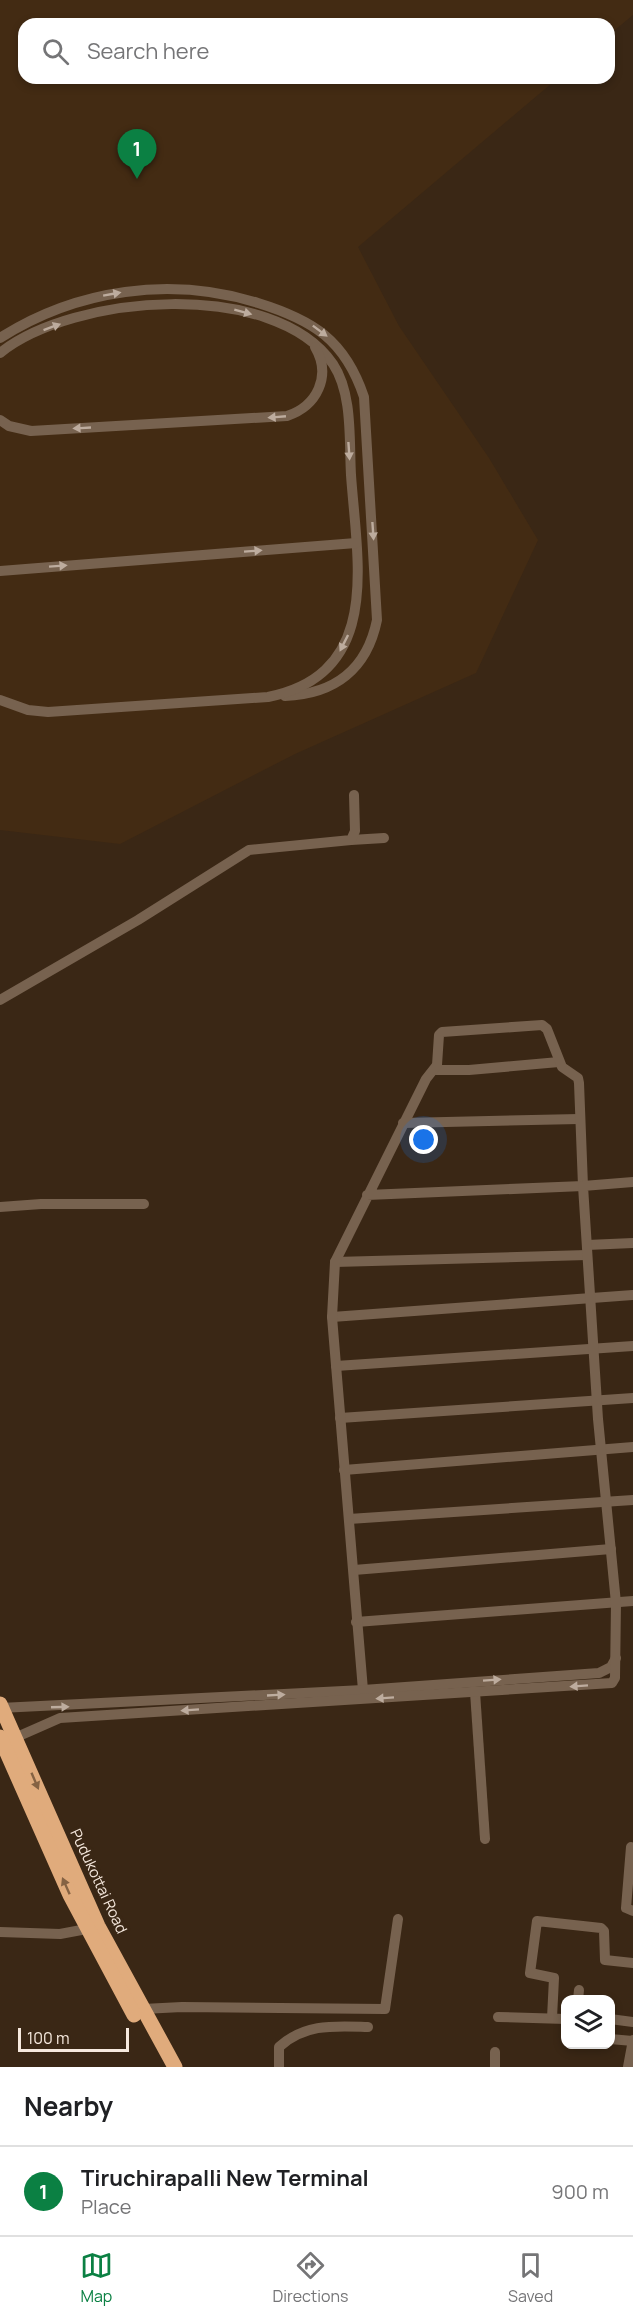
<!DOCTYPE html>
<html lang="en">
<head>
<meta charset="utf-8">
<style>
  body { margin:0; font-family:Manrope,sans-serif; background:#f6f6f6; color:#202124 }
  .controls { position:absolute; right:18px; bottom:18px; display:grid; overflow:hidden; border-radius:12px; box-shadow:0 3px 9px #0003 }
  .controls button { width:54px; height:54px; display:grid; place-items:center; padding:0; border:0; border-bottom:2px solid #e0e0e0; background:#fff; color:#202124; font:30px sans-serif }
  .scale { position:absolute; left:18px; bottom:15px; width:111px; box-sizing:border-box; padding-left:6px; border:3px solid #f6e9de; border-top:0; font-size:16px; line-height:21px; white-space:nowrap; color:#f6e9de; -webkit-text-stroke:4px #3a2715; paint-order:stroke }
  .you { position:absolute; left:424px; top:1140px; width:21px; height:21px; margin:-15px; border:4px solid #fff; border-radius:50%; background:#1a73e8; box-shadow:0 0 0 9px #1a73e833 }
  .badge { display:grid; place-items:center; width:39px; height:39px; border-radius:50%; background:#0b8043; color:#fff; font-size:20px; font-weight:700 }
  .pin { position:absolute; translate:-50% -50px; filter:drop-shadow(0 2px 3px #0008) }
  .pin::after { content:''; position:absolute; top:32px; width:21px; height:18px; background:inherit; clip-path:polygon(0 0,100% 0,50% 100%) }
  .list { margin:0; padding:0; list-style:none }
  h2 { display:flex; justify-content:space-between; align-items:center; height:78px; margin:0; padding:0 24px; font-size:26px }
  h2 small { font-size:20px; font-weight:400; color:#757577 }
  .list li { display:grid; grid-template-columns:39px 1fr auto; gap:18px; align-items:center; box-sizing:border-box; height:90px; padding:0 24px; border-top:2px solid #e0e0e0 }
  .list b { display:block; font-size:22px; white-space:nowrap }
  .list p { margin:0; font-size:20px; white-space:nowrap; color:#757577 }
  .list em { font-size:20px; font-style:normal; color:#757577 }
  .icon { flex:none; width:33px; height:33px; fill:none; stroke:currentColor; stroke-width:2; stroke-linecap:round; stroke-linejoin:round }
  .map { position:relative; flex:none; width:633px; height:2067px; overflow:hidden }
  .search { position:absolute; background:#fff; box-shadow:0 3px 9px #0003; left:18px; right:18px; top:18px; height:66px; display:flex; align-items:center; gap:15px; box-sizing:border-box; padding:0 21px; border-radius:18px; color:#757577; font-size:22px }
  .sheet { height:168px; background:#fff }
  nav { display:flex; justify-content:space-around; align-items:center; box-sizing:border-box; height:84px; border-top:2px solid #e0e0e0; background:#fff; font-size:16px; color:#757577 }
  nav a { display:grid; justify-items:center; gap:3px }
  nav .on { color:#0b8043 }
  .map>svg:first-child { display:block }
</style>
</head>
<body>
<div class="map">
<svg width="633" height="2067" viewBox="0 0 633 2067">
  <rect width="100%" height="100%" fill="#3a2715"/>
  <!-- built -->
  <polygon fill="#432b13" points="0,0 633,0 633,15 609,35 609,24 24,24 24,78 558,78 358,247 399,326 489,458 538,540 476,673 295,754 120,844 0,830"/>
  <g fill="none" stroke-linecap="round" stroke-linejoin="round">
    <!-- minor -->
    <g stroke="#77624f" stroke-width="10">
      <path d="M0,338C77,289 171,276 258,303C313,320 345,340 364,397L377,620C367,669 335,694 285,696"/>
      <path d="M0,353C73,294 274,278 333,364C353,394 349,441 351,475C357,562 383,674 268,697L48,712L28,710L0,700"/>
      <path d="M0,420L9,426L31,431L287,416C317,406 332,376 315,347"/>
      <polyline points="0,571 356,543"/>
      <polyline points="351,840 384,838"/>
      <polyline points="0,1000 138,920 249,850 351,840 355,831 354,795"/>
      <polyline points="434,1070 469,1070 559,1062"/>
      <polyline points="403,1123 579,1119"/>
      <polyline points="0,1207 41,1204 144,1204"/>
      <polyline points="587,1245 633,1243"/>
      <polyline points="335,1262 587,1255"/>
      <polyline points="332,1317 633,1295"/>
      <polyline points="336,1366 633,1346"/>
      <polyline points="340,1418 633,1398"/>
      <polyline points="344,1470 633,1447"/>
      <polyline points="349,1519 633,1500"/>
      <polyline points="354,1570 611,1549"/>
      <polyline points="356,1622 633,1601"/>
      <polyline points="363,1690 332,1317 335,1262 426,1079 437,1065 439,1035 442,1032 542,1025 547,1029 562,1067 578,1078 579,1083 583,1186 367,1195"/>
      <polyline points="475,1692 485,1839"/>
      <polyline points="0,1708 363,1690 599,1673 611,1667 616,1658"/>
      <polyline points="10,1740 60,1718 612,1683 615,1678 616,1603 598,1419 583,1186 633,1182"/>
      <polyline points="631,1847 626,1908 633,1911"/>
      <polyline points="0,1932 60,1934 92,1928"/>
      <polyline points="578,2000 579,1990"/>
      <polyline points="143,2009 182,2007 385,2009 398,1919"/>
      <polyline points="498,2017 566,2019"/>
      <polyline points="552,2018 554,1978 530,1973 537,1921 601,1928 604,1931 605,1960 633,1963"/>
      <polyline points="610,2019 633,2022"/>
      <polyline points="610,2039 633,2041"/>
      <polyline points="495,2052 495,2067"/>
      <path d="M279,2067V2047C305,2023 335,2026 368,2027"/>
      <polyline points="628,2067 633,2040"/>
    </g>
    <!-- highway -->
    <g stroke="#e0ab7c" stroke-width="15">
      <polyline points="0,1704 98,1926 175,2067"/>
      <polyline points="0,1737 70,1895 134,2015"/>
    </g>
  </g>
  <!-- one-way arrows -->
  <defs><path id="oneway-solid" d="M-6-.8H1V-3.2L6.5 0L1 3.2V.8H-6Z" transform="scale(1.5)"/></defs>
  <g fill="#bdac9e">
    <use href="#oneway-solid" transform="translate(112 294) rotate(-10)"/>
    <use href="#oneway-solid" transform="translate(243 312) rotate(15)"/>
    <use href="#oneway-solid" transform="translate(52 327) rotate(-20)"/>
    <use href="#oneway-solid" transform="translate(320 331) rotate(37)"/>
    <use href="#oneway-solid" transform="translate(277 417) rotate(175)"/>
    <use href="#oneway-solid" transform="translate(82 428) rotate(177)"/>
    <use href="#oneway-solid" transform="translate(349 451) rotate(86)"/>
    <use href="#oneway-solid" transform="translate(373 531) rotate(86)"/>
    <use href="#oneway-solid" transform="translate(253 551) rotate(-4)"/>
    <use href="#oneway-solid" transform="translate(58 566) rotate(-4)"/>
    <use href="#oneway-solid" transform="translate(344 643) rotate(117)"/>
    <use href="#oneway-solid" transform="translate(492 1680) rotate(-4)"/>
    <use href="#oneway-solid" transform="translate(579 1686) rotate(176)"/>
    <use href="#oneway-solid" transform="translate(276 1695) rotate(-3)"/>
    <use href="#oneway-solid" transform="translate(385 1698) rotate(176)"/>
    <use href="#oneway-solid" transform="translate(60 1707) rotate(-2)"/>
    <use href="#oneway-solid" transform="translate(190 1710) rotate(176)"/>
  </g>
  <g fill="#856243">
    <use href="#oneway-solid" transform="translate(35 1781) rotate(67)"/>
    <use href="#oneway-solid" transform="translate(66 1886) rotate(-114)"/>
  </g>
  <g text-anchor="middle" dominant-baseline="central" stroke-width="6" stroke-linejoin="round" paint-order="stroke">
    <!-- street labels -->
    <g font-size="15" fill="#f6e9de" stroke="#3a2715">
      <text transform="translate(99 1881) rotate(65)">Pudukottai Road</text>
    </g>
  </g>
</svg>
<div class="controls">
<button><svg class="icon" aria-label="layers" viewBox="0 0 24 24"><path d="M12 4l9 5-9 5-9-5zM3 14l9 5 9-5"/></svg></button>
</div>
<div class="scale">100 m</div>
<div class="you"></div>
<div class="pin badge" style="left:137px;top:179px">1</div>
<div class="search"><svg class="icon" aria-label="search" viewBox="0 0 24 24"><circle cx="10" cy="10" r="6"/><path d="M15 15l6 6"/></svg>Search here</div>
</div>
<section class="sheet">
<h2>Nearby<small></small></h2>
<ul class="list">
<li><span class="badge">1</span><div><b>Tiruchirapalli New Terminal</b><p>Place</p></div><em>900 m</em></li>
</ul>
</section>
<nav>
<a class="on"><svg class="icon" aria-label="map" viewBox="0 0 24 24"><path d="M3 6l6-2 6 2 6-2v14l-6 2-6-2-6 2zM9 4v14M15 6v14"/></svg>Map</a>
<a><svg class="icon" aria-label="directions" viewBox="0 0 24 24"><path d="M12 3l9 9-9 9-9-9zM9 14v-3h6M13 9l2 2-2 2"/></svg>Directions</a>
<a><svg class="icon" aria-label="saved" viewBox="0 0 24 24"><path d="M7 4h10v16l-5-4-5 4z"/></svg>Saved</a>
</nav>
</body>
</html>
